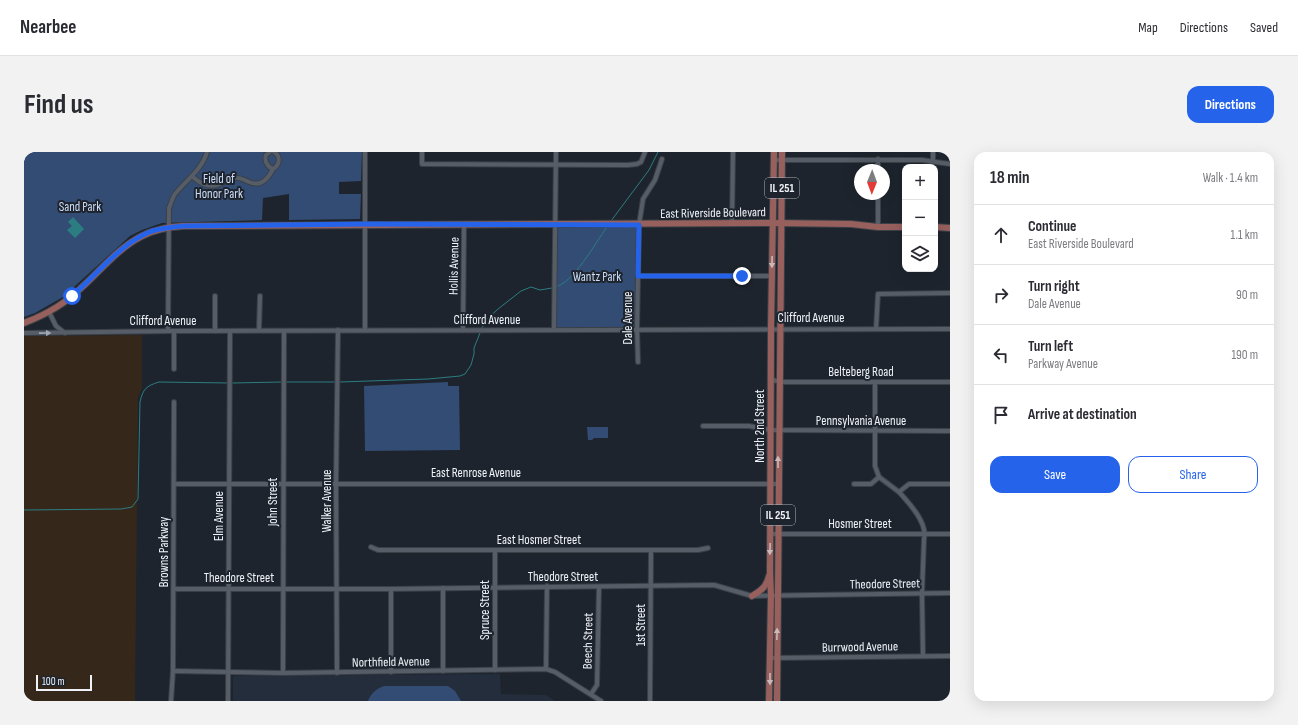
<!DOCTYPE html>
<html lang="en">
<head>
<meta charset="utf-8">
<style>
  body { margin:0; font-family:"Sofia Sans Condensed",sans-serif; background:#f2f2f3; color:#2b2b33 }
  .controls { position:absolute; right:12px; top:12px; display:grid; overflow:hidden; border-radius:8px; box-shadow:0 4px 16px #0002 }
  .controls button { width:36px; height:36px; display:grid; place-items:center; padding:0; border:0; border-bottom:1px solid #e1e1e2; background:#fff; color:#2b2b33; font:20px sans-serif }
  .compass { position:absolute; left:830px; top:12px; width:36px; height:36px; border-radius:50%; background:#fff; box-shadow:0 4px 16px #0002; rotate:181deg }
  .scale { position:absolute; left:12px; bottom:10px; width:56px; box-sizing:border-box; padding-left:4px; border:2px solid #eff3f9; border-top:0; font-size:11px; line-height:14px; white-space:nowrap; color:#eff3f9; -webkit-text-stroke:3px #1e242d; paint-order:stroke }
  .stop { position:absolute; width:12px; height:12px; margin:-9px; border:3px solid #2563eb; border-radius:50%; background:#fff }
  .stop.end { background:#2563eb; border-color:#fff; box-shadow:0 1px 4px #0008 }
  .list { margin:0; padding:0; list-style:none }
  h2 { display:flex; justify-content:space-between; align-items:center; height:52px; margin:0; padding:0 16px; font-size:17px }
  h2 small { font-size:13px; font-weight:400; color:#7c7c81 }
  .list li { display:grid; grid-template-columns:26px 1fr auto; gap:12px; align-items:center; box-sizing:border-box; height:60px; padding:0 16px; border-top:1px solid #e1e1e2 }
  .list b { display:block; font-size:15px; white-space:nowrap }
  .list p { margin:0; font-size:13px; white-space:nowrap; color:#7c7c81 }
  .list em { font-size:13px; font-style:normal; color:#7c7c81 }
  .actions { display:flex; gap:8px; padding:12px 16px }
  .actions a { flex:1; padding:9px 0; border:1px solid #2563eb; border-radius:12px; text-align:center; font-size:14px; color:#2563eb }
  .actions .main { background:#2563eb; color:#fff }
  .icon { flex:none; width:22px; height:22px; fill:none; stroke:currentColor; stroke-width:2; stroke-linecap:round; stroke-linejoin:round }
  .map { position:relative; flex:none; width:926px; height:549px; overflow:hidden; border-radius:12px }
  header { display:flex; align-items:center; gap:24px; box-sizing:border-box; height:56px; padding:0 20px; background:#fff; border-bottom:1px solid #e1e1e2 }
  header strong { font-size:19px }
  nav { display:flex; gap:22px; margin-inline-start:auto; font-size:14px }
  .intro { display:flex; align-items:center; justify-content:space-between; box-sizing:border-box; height:96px; padding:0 24px }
  h1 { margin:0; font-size:28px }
  .button { padding:10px 18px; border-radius:12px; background:#2563eb; color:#fff; font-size:14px; font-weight:700 }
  main { display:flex; gap:24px; padding:0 24px }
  aside { flex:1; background:#fff; border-radius:12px; box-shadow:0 4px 16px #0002 }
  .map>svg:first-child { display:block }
</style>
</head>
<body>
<header>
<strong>Nearbee</strong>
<nav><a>Map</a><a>Directions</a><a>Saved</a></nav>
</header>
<div class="intro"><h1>Find us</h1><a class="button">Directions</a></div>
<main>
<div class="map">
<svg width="926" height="549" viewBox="0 0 926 549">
  <rect width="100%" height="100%" fill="#1e242d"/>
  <!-- built -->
  <polygon fill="#242d3b" points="476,522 477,542 522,543 531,549 209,549 209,526 210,524"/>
  <!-- industrial -->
  <polygon fill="#35281b" points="118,183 118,236 114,245 111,549 0,549 0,184"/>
  <!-- green -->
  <g fill="#334c73">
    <polygon points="0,0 338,0 337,29 315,30 315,42 337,42 336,67 265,68 265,42 239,46 238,68 138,71 118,78 106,84 39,145 11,161 0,165"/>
    <polygon points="532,72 615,73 613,177 530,178"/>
    <polygon points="424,230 424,234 435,234 436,298 341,299 340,234"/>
    <polygon points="563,275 584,275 584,286 570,286 568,288 564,288"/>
    <path d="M360,534H424L431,539L437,549H344C347,541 352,537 360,534Z"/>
  </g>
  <!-- water -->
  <polygon fill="#2c7d82" points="49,65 60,77 51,86 43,78 48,74 44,70"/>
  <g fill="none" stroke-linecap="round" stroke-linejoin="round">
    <!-- stream -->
    <g stroke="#2c7d82" stroke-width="1">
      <polyline points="587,69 625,18 634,0"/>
      <path d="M531,135C550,131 571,91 583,75"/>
      <polyline points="458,176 462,168 474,157 497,139 507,135 516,138 528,136"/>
      <polyline points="262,230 313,230"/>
      <polyline points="316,230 404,227 436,224 441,222 447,213 450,202 450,196 456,181"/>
      <polyline points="208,231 259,230"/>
      <path d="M0,358L97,357L108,355L114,347L116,250C119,237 122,234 135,230L205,231"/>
    </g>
    <!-- street casing -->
    <g stroke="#3b4047" stroke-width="6">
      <g id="street">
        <path d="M246,0L242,3C240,8 243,15 249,17C256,13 257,4 250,0"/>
        <polyline points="398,0 398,12 604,13 613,12 617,10 621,0"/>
        <polyline points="909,0 909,9"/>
        <polyline points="854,7 854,18"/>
        <polyline points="750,8 898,8 926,12"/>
        <path d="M168,24C175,31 186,37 196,32C201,30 204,26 210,26C216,25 220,28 225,30C237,35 244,27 249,17"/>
        <polyline points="708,72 709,0"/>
        <polyline points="854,75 854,42"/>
        <polyline points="614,124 747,124"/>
        <polyline points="25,160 32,174 41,181"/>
        <polyline points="852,177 854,142 926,141"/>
        <polyline points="235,178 236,144"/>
        <polyline points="341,178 341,0"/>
        <polyline points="439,178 440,73"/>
        <polyline points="530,178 532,0"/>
        <path d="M144,179L145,56C147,52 148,46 151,42C162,28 178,18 183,0"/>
        <polyline points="191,179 191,144"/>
        <polyline points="0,181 150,179 926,177"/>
        <polyline points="614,210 613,177 615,73 619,47 631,28 638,7"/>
        <polyline points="150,217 150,179"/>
        <polyline points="747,228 760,230 926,230"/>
        <polyline points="851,230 851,314 855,325"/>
        <polyline points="679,274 725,274 747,278 926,279"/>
        <polyline points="151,332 754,332"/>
        <polyline points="830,332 847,332 855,325 875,340 885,332 926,332"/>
        <path d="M875,340C885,351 904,371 900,387L898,442L899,504"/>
        <polyline points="747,382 926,382"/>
        <polyline points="347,395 354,398 674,398 684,396"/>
        <polyline points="471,398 471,518"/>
        <polyline points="150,437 367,437 690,433 728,444 926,441"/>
        <polyline points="746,506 926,504"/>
        <polyline points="522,517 523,434"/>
        <polyline points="149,519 259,521 522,517 531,520 577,549"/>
        <polyline points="419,519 419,436"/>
        <polyline points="367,520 367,437"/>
        <polyline points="259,521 260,179"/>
        <polyline points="313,521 312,331 314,178"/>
        <polyline points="567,542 573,533 575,435"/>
        <polyline points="147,549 149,519 150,250"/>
        <polyline points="204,549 206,179"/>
        <polyline points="626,549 627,398"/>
      </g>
    </g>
    <!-- primary casing -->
    <g stroke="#3b4047" stroke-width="8">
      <g id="primary">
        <polyline points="911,75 926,76"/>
        <path d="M0,171C21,163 41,152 57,136C76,119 94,96 118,84C131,77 144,75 159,74L748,71L827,72L854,75H881"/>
        <path d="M728,444C737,439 743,434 745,424"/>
        <polyline points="745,549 747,444 746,420 747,176 750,0"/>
        <polyline points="753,549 758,0"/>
      </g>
    </g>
    <!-- street -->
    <use href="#street" stroke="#565d67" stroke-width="4"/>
    <!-- primary -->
    <use href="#primary" stroke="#97605d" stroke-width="6"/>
  </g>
  <!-- one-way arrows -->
  <defs><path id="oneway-solid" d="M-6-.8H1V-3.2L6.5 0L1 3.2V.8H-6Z"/></defs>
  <g fill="#ccb8bb">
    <use href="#oneway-solid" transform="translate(748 110) rotate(91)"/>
    <use href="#oneway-solid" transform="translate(754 310) rotate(-90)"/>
    <use href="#oneway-solid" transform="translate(746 397) rotate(91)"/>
    <use href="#oneway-solid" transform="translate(753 482) rotate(-89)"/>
    <use href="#oneway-solid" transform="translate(746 527) rotate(90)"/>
  </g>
  <use fill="#a2a8b0" href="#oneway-solid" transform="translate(21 181) rotate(-1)"/>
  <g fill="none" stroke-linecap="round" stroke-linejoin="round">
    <!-- route -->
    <path stroke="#2563eb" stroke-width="5" d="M48,144C74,122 96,91 128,79C138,76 149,75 159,74L341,72L615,73L614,124H718"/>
  </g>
  <g text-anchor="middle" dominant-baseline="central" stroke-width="4" stroke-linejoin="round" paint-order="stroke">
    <!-- shield labels -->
    <g fill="#1e242d" stroke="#b0b5bc" stroke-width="1">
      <rect x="741" y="26" width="34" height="20" rx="3"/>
      <rect x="737" y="353" width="34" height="20" rx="3"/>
    </g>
    <g font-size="12" font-weight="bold" fill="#eff3f9">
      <text x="758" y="36">IL 251</text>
      <text x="754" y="363">IL 251</text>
    </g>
    <!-- park labels -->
    <g font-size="13" fill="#cddffb" stroke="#1e242d">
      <text x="195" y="27">Field of<tspan x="195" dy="15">Honor Park</tspan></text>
      <text x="56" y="55">Sand Park</text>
      <text x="573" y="125">Wantz Park</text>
    </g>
    <!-- street labels -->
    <g font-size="13" fill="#eff3f9" stroke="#1e242d">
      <text transform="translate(689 61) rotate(-1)">East Riverside Boulevard</text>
      <text transform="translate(430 114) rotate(-89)">Hollis Avenue</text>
      <text transform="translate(604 166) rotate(-90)">Dale Avenue</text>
      <text x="787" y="166">Clifford Avenue</text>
      <text x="463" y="168">Clifford Avenue</text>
      <text x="139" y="169">Clifford Avenue</text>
      <text x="837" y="220">Belteberg Road</text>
      <text x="837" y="269">Pennsylvania Avenue</text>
      <text transform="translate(736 274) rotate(-90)">North 2nd Street</text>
      <text x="452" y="321">East Renrose Avenue</text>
      <text transform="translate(303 349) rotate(-90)">Walker Avenue</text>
      <text transform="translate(249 350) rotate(-90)">John Street</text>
      <text transform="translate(195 364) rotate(-90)">Elm Avenue</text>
      <text x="836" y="372">Hosmer Street</text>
      <text x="515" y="388">East Hosmer Street</text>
      <text transform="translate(140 400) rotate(-90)">Browns Parkway</text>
      <text x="539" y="425">Theodore Street</text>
      <text x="215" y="426">Theodore Street</text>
      <text transform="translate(861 432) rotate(-1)">Theodore Street</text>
      <text transform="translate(461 458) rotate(-90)">Spruce Street</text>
      <text transform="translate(617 473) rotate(-90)">1st Street</text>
      <text transform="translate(564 489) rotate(-89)">Beech Street</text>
      <text transform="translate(836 495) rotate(-1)">Burrwood Avenue</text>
      <text transform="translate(367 510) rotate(-1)">Northfield Avenue</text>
    </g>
  </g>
</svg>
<div class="controls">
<button>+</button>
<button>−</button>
<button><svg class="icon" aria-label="layers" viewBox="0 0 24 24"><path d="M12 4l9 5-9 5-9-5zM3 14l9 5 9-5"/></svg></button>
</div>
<svg class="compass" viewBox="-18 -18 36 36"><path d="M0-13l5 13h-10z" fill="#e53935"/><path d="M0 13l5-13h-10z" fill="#7c7c81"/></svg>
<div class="scale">100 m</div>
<div class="stop" style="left:48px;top:144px"></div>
<div class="stop end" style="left:718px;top:124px"></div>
</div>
<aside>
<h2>18 min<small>Walk · 1.4 km</small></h2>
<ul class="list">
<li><svg class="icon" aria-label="ahead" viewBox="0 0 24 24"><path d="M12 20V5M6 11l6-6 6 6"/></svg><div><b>Continue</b><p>East Riverside Boulevard</p></div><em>1.1 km</em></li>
<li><svg class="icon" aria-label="right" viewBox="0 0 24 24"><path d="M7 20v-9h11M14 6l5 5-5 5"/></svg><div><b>Turn right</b><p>Dale Avenue</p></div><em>90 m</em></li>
<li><svg class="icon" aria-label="left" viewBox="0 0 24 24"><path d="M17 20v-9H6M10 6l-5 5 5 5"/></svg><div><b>Turn left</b><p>Parkway Avenue</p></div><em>190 m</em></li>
<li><svg class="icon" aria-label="arrive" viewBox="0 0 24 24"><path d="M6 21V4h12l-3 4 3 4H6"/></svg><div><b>Arrive at destination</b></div></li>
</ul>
<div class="actions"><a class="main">Save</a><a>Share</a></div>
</aside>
</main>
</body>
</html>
